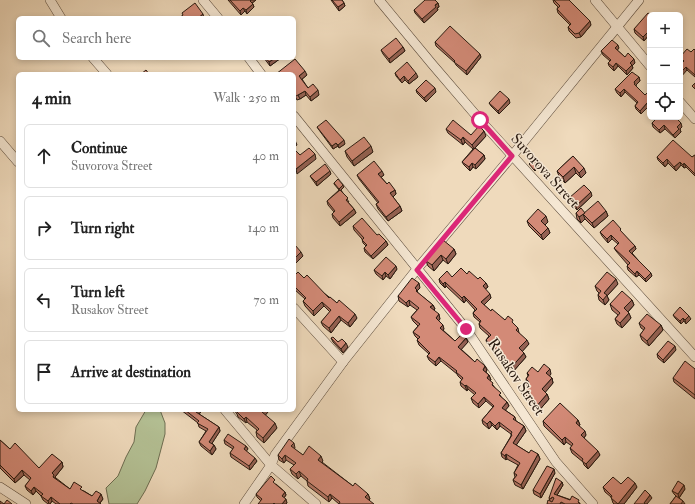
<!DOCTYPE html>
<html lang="en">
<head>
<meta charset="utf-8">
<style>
  body { margin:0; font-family:"IM FELL Double Pica",serif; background:#f6f6f6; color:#222 }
  .controls { position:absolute; right:12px; top:12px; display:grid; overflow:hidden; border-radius:6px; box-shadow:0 2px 6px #0003 }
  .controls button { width:36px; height:36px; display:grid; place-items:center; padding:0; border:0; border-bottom:1px solid #e0e0e0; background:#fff; color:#222; font:20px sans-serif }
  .stop { position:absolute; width:12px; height:12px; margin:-9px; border:3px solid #db2777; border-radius:50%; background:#fff }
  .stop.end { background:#db2777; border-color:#fff; box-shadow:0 1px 4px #0008 }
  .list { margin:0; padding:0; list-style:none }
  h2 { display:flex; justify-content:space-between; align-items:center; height:52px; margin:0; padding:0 16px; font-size:17px }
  h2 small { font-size:13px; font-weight:400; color:#767676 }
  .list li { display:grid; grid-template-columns:26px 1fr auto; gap:12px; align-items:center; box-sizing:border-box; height:64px; margin:0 8px 8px; padding:0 8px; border:1px solid #e0e0e0; border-radius:6px }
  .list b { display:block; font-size:15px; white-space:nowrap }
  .list p { margin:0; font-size:13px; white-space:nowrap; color:#767676 }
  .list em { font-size:13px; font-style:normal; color:#767676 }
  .icon { flex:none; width:22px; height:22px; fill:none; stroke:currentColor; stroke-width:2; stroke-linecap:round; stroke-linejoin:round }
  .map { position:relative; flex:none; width:695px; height:504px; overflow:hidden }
  .search { position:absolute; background:#fff; box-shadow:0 2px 6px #0003; left:16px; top:16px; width:280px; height:44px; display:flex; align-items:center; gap:10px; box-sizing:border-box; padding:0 14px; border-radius:6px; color:#767676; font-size:15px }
  .panel { position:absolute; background:#fff; box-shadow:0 2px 6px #0003; left:16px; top:72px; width:280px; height:340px; border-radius:6px }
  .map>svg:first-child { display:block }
</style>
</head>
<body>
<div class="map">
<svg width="695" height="504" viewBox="0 0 695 504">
  <rect width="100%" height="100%" fill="#efdabc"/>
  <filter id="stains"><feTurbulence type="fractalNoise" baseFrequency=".005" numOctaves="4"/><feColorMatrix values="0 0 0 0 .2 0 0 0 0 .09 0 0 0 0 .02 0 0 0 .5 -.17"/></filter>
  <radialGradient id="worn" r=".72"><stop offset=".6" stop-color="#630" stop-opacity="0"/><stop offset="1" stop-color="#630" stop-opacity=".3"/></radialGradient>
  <!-- green -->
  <polygon fill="#b4c195" stroke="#6e6e52" points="146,410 160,410 165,423 165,434 156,468 145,491 137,504 109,504 106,488 118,476 126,457 134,442 136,427"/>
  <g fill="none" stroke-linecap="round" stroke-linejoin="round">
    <!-- minor casing -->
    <g stroke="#5a4a3b" stroke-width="10">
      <g id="minor">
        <polyline points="50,0 61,18"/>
        <polyline points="203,0 218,18"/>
        <polyline points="379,0 432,64 480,120 695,357"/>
        <polyline points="595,0 650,66"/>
        <polyline points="93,58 107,74"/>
        <polyline points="249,58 261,74"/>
        <polyline points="680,102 695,119"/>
        <polyline points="294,116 466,329 556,462 593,504"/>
        <polyline points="0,141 18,162"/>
        <polyline points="294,308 343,362"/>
        <polyline points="225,410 271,465 316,504"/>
        <polyline points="0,487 26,504"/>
        <polyline points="244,504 271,465 275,455 343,362 417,269 512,156 639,0"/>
      </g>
    </g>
    <!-- minor -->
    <use href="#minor" stroke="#f5e7d3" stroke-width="9"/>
  </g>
  <!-- wall -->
  <g fill="#b57766" stroke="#291a10">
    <polygon points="228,0 256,0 252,3 254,7 247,14 245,11 241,15"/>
    <polygon points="331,0 343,0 342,0 344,3 345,6 339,11"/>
    <polygon points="553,0 569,0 591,25 581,37 576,38 569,31 568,27 570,25 558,13 557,9 558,7 554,3"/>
    <polygon points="438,3 439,7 437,8 438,10 424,23 415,13 414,10"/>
    <polygon points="650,15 650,38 648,36 644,41 635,33 634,29"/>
    <polygon points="435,42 481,57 467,75 456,65 455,63 436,46"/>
    <polygon points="403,47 405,51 390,63 383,54 381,50"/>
    <polygon points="619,48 617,50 625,57 635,63 632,66 633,68 627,75 618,66 614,71 609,66 608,63 610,61 603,55 601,51"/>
    <polygon points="695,50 695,77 687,70 683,62 681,60 680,57 691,52"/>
    <polygon points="264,58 281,58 270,66"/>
    <polygon points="395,73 418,77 409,84 405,80 402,83 396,76"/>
    <polygon points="294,74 307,75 302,79 308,88 319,95 311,101 306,95 300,99 297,100 296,98 294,99"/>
    <polygon points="639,77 640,81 636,85 636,86 645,95 650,90 650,108 648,107 641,114 636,109 635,106 637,103 625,92 621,97 617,93 615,89"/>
    <polygon points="416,90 436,92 426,102 417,93"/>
    <polygon points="489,103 510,103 499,114 491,106"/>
    <polygon points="652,123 682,127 680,129 681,132 675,138 665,129 660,133 653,127"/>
    <polygon points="317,127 345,144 339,148 338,146 333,149 319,130"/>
    <polygon points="446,129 471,135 486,136 475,148 484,155 485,159 476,169 473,167 470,171 464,165 462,162 473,149 465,142 463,145 448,133"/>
    <polygon points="345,151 373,152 354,166 347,157"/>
    <polygon points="695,155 695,176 686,167 684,168 681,165 676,171 668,163 665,167 658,160 657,157 692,157"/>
    <polygon points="573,156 586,173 581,178 576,173 565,183 559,176 557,171"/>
    <polygon points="331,174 317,186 312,179 310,176"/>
    <polygon points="357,175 384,175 381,177 387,184 395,190 396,194 393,197 400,206 402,211 388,221 378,209 376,204 378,203 359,179"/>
    <polygon points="334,183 344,187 341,190 349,202 348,202 354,209 356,213 340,226 333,218 332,214 334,212 328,205 327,201 339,190 334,184"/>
    <polygon points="592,196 577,210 570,202 569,198"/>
    <polygon points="606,211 608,216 594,228 585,219 581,223 577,219 576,213"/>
    <polygon points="527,221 548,222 545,225 548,228 550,233 543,240 529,226"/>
    <polygon points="353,226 377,235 386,241 388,245 373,259 365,252 364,248 366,246 363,243 362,239 354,230"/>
    <polygon points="600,232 622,233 635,246 636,249 632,253 652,276 646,282 639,275 636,277 628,270 627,266 628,265 616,251 614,248 618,244 612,239 608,243 602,236"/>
    <polygon points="454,249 456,254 448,264 443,260 434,271 428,266 426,261"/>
    <polygon points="397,269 390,279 386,276 383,280 376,274 374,270"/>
    <polygon points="467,274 486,283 488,287 485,289 491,298 484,305 491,311 505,320 515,325 518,328 519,333 529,344 522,351 526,357 511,374 506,370 505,365 496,357 494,353 495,351 487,344 486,340 489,336 480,328 479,324 480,322 474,317 473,313 475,310 466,300 464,303 446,286 445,288 440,283 439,279 452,277"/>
    <polygon points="294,276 304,278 357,318 350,327 341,320 331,333 323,326 321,322 330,312 324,306 314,316 305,306 303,301 305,299 294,289"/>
    <polygon points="618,284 607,296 609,300 605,305 599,300 598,295 599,293 597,291 595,286"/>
    <polygon points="420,288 417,291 418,293 433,305 435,309 434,310 440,319 438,321 444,329 443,330 455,341 466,338 468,342 461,349 475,362 485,366 487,370 486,372 489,375 491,380 490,381 495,388 502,398 507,402 509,406 505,410 515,417 516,421 524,426 526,431 516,445 529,453 538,454 540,459 523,489 515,485 513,480 515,477 514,473 518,465 507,459 506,460 502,457 501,453 511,436 511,434 500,426 497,430 492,425 489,429 483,424 482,420 493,407 486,401 479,408 473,403 471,398 475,395 468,389 467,391 461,386 460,382 462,380 458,376 457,374 441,361 436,366 429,360 427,356 429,354 419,345 417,340 418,339 415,336 413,332 418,326 413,321 411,317 417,310 410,305 408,307 399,301 398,296"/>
    <polygon points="632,300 634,305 628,312 631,318 622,328 617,324 615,319 618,315 612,310 610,304"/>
    <polygon points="673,315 691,319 686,324 684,321 681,324 675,318"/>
    <polygon points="639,323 661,325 663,330 649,346 642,340 640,335 644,330 641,328"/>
    <polygon points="331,338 348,347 343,353 333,342"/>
    <polygon points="676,350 664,363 658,358 657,354"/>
    <polygon points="695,369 695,399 674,382 673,378"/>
    <polygon points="538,372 551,374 549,376 552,378 553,383 545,392 547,394 549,399 537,413 532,409 530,404 531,403 523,396 521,391 527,384 526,379 528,376 527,373"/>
    <polygon points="181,410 202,410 199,414 219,427 220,431 212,443 214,445 216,449 212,455 201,446 199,442 206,431 199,427 198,423"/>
    <polygon points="234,410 267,410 268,412 265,415 277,428 264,443 257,437 256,432 257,430 247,422 246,423 238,417 237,414"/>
    <polygon points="578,420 580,425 579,426 586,435 584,438 600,455 588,469 584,465 583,462 572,453 570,448 572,446 566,442 564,445 544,426 543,421"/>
    <polygon points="0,440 10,449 39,468 62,462 63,467 55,477 56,478 70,489 84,491 92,496 103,499 100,503 101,504 56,504 52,501 50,504 48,504 43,500 41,496 36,491 33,495 27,490 25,486 30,480 24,475 15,483 0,468"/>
    <polygon points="224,440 246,446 248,449 246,451 257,461 250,470 231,457 230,453 233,449 225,444"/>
    <polygon points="295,448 294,449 303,455 323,461 322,462 353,486 368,494 370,499 339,504 332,498 329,502 308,486 307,481 301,476 298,479 292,474 290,469 294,465 286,460 284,463 279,460 278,455"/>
    <polygon points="555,473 541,498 534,494 533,490"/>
    <polygon points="562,482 563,485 557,495 580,503 580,504 547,504 550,501 549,498"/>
    <polygon points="276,484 285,492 286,495 284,498 287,503 286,504 258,504 261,501 257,497 256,494"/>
    <polygon points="621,484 637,487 624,504 614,504 613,503 611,497 605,492 603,487"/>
    <polygon points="685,489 679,498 683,501 685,504 670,504 676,496 674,494 672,491"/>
  </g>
  <!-- shaded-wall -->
  <g fill="#946153" stroke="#291a10">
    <polygon points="251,0 256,0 251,4 250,1"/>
    <polygon points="344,3 345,6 339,11 338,7"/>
    <polygon points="438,3 439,7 437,8 438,10 424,23 422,19"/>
    <polygon points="253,4 254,7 247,14 246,10"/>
    <polygon points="243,8 245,11 241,15 240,11"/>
    <polygon points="203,14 204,18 198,18"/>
    <polygon points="590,21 591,25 581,37 579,33"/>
    <polygon points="647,33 648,36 644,41 643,37"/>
    <polygon points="618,45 619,48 616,52 615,48"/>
    <polygon points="403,47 405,51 390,63 389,59"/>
    <polygon points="480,54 481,57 467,75 466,71"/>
    <polygon points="275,58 281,58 270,66 269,62"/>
    <polygon points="634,59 635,63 632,66 633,68 627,75 626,71 630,63"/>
    <polygon points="616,63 618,66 614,71 613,67"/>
    <polygon points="686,67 687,70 680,78 680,73"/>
    <polygon points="305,71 307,75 301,80 299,76"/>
    <polygon points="416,73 418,77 409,84 408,81"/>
    <polygon points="404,76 405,80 402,83 400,80"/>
    <polygon points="639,77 640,81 636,85 636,87 635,88 634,82"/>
    <polygon points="435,88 436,92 426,102 424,98"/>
    <polygon points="624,89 625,92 621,97 620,93"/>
    <polygon points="318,90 319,95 311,101 310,97"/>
    <polygon points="305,91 306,95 300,99 298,95"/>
    <polygon points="294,94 296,98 294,99"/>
    <polygon points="509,99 510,103 499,114 498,111"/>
    <polygon points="647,103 648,107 641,114 640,111"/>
    <polygon points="681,123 682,127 680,129 681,132 675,138 673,135 677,127"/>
    <polygon points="664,125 665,129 660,133 659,130"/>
    <polygon points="484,131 486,136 474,149 472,145"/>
    <polygon points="463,137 465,142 463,145 461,140"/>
    <polygon points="295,140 297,145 294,147 294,142"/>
    <polygon points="344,140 345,144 339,148 338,145"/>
    <polygon points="336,143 338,146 333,149 332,146"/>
    <polygon points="371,146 373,152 354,166 352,161"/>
    <polygon points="315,154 316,159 297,174 296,169"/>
    <polygon points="484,155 485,159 476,169 475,165"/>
    <polygon points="667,159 668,163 665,167 663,163"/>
    <polygon points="680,162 681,165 676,171 674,167"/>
    <polygon points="472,163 473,167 470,171 469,167"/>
    <polygon points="684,163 686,167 684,168 683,165"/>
    <polygon points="538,165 539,167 535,171 534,170"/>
    <polygon points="574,167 576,173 565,183 563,177"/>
    <polygon points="584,168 586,173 581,178 579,173"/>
    <polygon points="330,171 331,174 317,186 316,182"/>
    <polygon points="382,171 384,175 380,178 378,174"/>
    <polygon points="343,185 344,187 340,191 339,189"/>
    <polygon points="395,190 396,194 392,198 390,193"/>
    <polygon points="591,192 592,196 577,210 576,206"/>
    <polygon points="400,206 402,211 388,221 386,217"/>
    <polygon points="354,209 356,213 340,226 339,222"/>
    <polygon points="606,211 608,216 594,228 592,223"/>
    <polygon points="583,214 585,219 581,223 579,217"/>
    <polygon points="546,216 548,222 543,227 541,221"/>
    <polygon points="548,228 550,233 543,240 541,235"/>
    <polygon points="611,235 612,239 608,243 607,239"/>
    <polygon points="386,241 388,245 373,259 371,256"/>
    <polygon points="635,246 636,249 631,254 629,251"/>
    <polygon points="454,249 456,254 448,264 446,259"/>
    <polygon points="301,252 303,256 294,265 294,259"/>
    <polygon points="441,255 443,260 434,271 432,265"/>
    <polygon points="396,266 397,269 390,279 388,275"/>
    <polygon points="637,271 639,275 636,277 635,274"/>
    <polygon points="385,272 386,276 383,280 382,276"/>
    <polygon points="651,273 652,276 646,282 645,279"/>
    <polygon points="616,279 618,284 607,296 609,300 605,305 603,300 604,293"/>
    <polygon points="445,282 446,286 445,288 443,284"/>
    <polygon points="419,283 420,288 417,291 418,295 415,288"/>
    <polygon points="486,283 488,287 484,290 483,286"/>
    <polygon points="490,294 491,298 483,306 481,302"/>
    <polygon points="464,296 466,300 464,303 462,298"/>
    <polygon points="409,300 410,305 408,307 406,303"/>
    <polygon points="632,300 634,305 626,314 624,308"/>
    <polygon points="322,302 324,306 314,316 313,311"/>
    <polygon points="433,305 435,309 432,312 430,307"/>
    <polygon points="629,313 631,318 622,328 620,323"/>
    <polygon points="355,314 357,318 350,327 348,323"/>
    <polygon points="439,314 440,319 437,323 436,318"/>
    <polygon points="339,316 341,320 331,333 329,328"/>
    <polygon points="689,316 691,319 686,324 685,320"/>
    <polygon points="683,318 684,321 681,324 680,321"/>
    <polygon points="443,325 444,329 442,332 440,328"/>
    <polygon points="661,325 663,330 649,346 647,341"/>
    <polygon points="466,338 468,342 460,351 458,347"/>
    <polygon points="527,340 529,344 521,353 519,348"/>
    <polygon points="346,343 348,347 343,353 341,349"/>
    <polygon points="675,346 676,350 664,363 663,360"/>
    <polygon points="524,353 526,357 511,374 509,370"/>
    <polygon points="439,357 441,361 436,366 435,362"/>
    <polygon points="485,366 487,370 484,374 483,370"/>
    <polygon points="550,369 551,374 548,378 546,373"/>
    <polygon points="489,375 491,380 489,382 487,378"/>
    <polygon points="552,378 553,383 544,394 542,389"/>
    <polygon points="466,385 468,389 467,391 465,386"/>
    <polygon points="547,394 549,399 537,413 535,408"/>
    <polygon points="484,397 486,401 479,408 478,404"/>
    <polygon points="507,402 509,406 504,412 502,408"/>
    <polygon points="198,410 202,410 198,416 196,412"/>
    <polygon points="264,410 267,410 268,412 264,417 262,412"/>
    <polygon points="246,417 247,422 246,423 244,419"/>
    <polygon points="578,420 580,425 577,428 576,423"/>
    <polygon points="490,421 492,425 489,429 487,424"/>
    <polygon points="499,422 500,426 497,430 495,426"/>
    <polygon points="275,423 277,428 264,443 263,438"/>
    <polygon points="524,426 526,431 515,447 513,443"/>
    <polygon points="219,427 220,431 211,445 209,442"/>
    <polygon points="585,431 586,435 583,439 581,435"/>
    <polygon points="565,437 566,442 564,445 562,440"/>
    <polygon points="294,443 295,448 293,451 291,446"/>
    <polygon points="214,445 216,449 212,455 210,451"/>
    <polygon points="246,446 248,449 245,453 244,449"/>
    <polygon points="598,451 600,455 588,469 586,464"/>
    <polygon points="506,454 507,459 506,460 505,456"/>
    <polygon points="538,454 540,459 523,489 521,485"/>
    <polygon points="285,455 286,460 284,463 282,459"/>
    <polygon points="321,456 323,461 320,464 318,460"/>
    <polygon points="255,458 257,461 250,470 249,466"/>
    <polygon points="62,462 63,467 55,477 56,480 55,481 52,473"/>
    <polygon points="554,469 555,473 541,498 540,494"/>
    <polygon points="22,470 24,475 15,483 14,479"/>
    <polygon points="299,471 301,476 298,479 296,474"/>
    <polygon points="562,482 563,485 556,497 554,494"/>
    <polygon points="635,483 637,487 624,504 618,504"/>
    <polygon points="684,485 685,489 679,498 678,494"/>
    <polygon points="34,487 36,491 33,495 31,491"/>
    <polygon points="285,492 286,495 283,499 282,496"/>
    <polygon points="101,494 103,499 99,504 97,501"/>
    <polygon points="330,494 332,498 329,502 328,497"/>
    <polygon points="368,494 370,499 367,502 365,497"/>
    <polygon points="650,495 652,498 647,504 644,504 644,503"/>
    <polygon points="51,497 52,501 50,504 49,504 48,501"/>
    <polygon points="286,499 287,503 286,504 282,504"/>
  </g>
  <!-- building -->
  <g fill="#d38a77" stroke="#291a10">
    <polygon points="230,0 251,0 250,1 253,4 246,10 243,8 240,11"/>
    <polygon points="332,0 342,0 344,3 338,7"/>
    <polygon points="425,0 435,0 438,3 435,5 436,7 422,19 414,10"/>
    <polygon points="554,0 569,0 590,21 579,33 575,34 568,27 571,24 557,9 560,6"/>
    <polygon points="195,3 203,14 198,18 179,18 183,15 182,13"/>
    <polygon points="648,13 651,15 650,15 650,35 647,33 643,37 634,29"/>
    <polygon points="450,26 480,54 466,71 454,62 455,61 435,42"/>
    <polygon points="396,38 403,47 389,59 381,50"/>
    <polygon points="612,40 618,45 615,48 625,57 628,53 634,59 630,63 632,65 626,71 616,63 613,67 608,63 611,60 601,51"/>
    <polygon points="687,49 691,52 694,49 695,50 695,75 686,67 680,73 680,65 684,61 680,57"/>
    <polygon points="266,58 275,58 269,62"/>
    <polygon points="295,59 305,71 299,76 308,88 313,84 318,90 310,97 305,91 298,95 296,96 294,94 294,74 276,74"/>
    <polygon points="407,62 416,73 408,81 404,76 400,80 395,73"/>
    <polygon points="146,70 149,74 141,74"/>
    <polygon points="632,72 639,77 634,82 635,84 634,84 645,95 650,90 650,106 647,103 640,111 635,106 638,102 624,89 620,93 615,89"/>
    <polygon points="426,80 435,88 424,98 416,90"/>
    <polygon points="695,83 695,89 692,86"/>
    <polygon points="500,91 509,99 498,111 489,103"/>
    <polygon points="658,117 675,117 681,123 677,127 679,129 673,135 664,125 659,130 652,123"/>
    <polygon points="326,120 344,140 338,145 336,143 332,146 317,127"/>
    <polygon points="453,120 471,135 479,126 484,131 472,145 463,137 461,140 446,129"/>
    <polygon points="364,137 371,146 352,161 345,151"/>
    <polygon points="673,140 692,157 695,155 695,174 684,163 683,165 680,162 674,167 667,159 663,163 657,157"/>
    <polygon points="309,148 315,154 296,169 294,167 294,149 300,155"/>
    <polygon points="475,148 484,155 475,165 472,163 469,167 462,162"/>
    <polygon points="573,156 584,168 579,173 574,167 563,177 557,171"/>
    <polygon points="533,160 538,165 534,170 529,164"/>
    <polygon points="374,161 382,171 378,174 387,184 389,182 395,190 390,193 400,206 386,217 376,204 379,202 357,175"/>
    <polygon points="325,164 330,171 316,182 310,176"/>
    <polygon points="338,179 343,185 339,189 334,183"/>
    <polygon points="584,185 591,192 576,206 569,198"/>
    <polygon points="340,190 348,198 346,200 354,209 339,222 332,214 335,211 327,201"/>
    <polygon points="598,201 606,211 592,223 583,214"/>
    <polygon points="581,208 585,213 579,217 576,213"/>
    <polygon points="538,209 546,216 541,221 548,228 541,235 527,221"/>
    <polygon points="362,218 377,235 379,234 386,241 371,256 364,248 367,245 362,240 364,238 353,226"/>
    <polygon points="613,220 621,229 620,230 635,246 629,251 651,273 645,279 637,271 635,274 627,266 630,263 614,248 619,243 611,235 607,239 600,232"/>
    <polygon points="443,240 454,249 446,259 441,255 432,265 426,261"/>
    <polygon points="295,245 301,252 294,259 294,246"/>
    <polygon points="386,257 396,266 388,275 385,272 382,276 374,270"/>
    <polygon points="461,268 467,274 469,271 478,279 480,277 486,283 483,286 490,294 481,302 491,311 492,309 505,320 508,316 513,320 512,322 518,328 516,330 527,340 519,348 524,353 509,370 504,366 506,364 494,353 497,350 486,340 491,335 479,324 481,321 473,313 477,309 464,296 462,298 445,282 443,284 439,279 447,271 452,277"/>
    <polygon points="298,272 304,278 307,275 329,298 330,297 337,303 339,300 355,314 348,323 339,316 329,328 321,322 331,310 322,302 313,311 303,301 306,298 294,286 294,276"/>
    <polygon points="607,272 616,279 604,293 607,295 603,300 598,295 601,291 595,286"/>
    <polygon points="412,278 419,283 415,288 417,290 416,291 433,305 430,307 439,314 436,318 443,325 440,328 455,341 462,334 466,338 458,347 475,362 477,359 484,365 485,366 483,370 489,375 487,378 493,383 492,385 501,393 499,395 507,402 502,408 515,417 513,419 524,426 513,443 529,453 531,450 538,454 521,485 513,480 517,475 514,473 520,463 506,454 505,456 501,453 512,435 511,434 512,432 499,422 495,426 490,421 487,424 482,420 494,406 484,397 478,404 471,398 476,393 466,385 465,386 460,382 463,378 456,372 457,371 439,357 435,362 427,356 430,353 417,340 420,337 413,332 420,324 411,317 419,308 409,300 406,303 398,296"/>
    <polygon points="622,291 632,300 624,308 629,313 620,323 615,319 620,313 610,304"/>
    <polygon points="680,307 689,316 685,320 683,318 680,321 673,315"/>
    <polygon points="647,314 661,325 647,341 640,335 645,328 639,323"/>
    <polygon points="333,337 338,342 342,339 346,343 341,349 331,338"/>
    <polygon points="668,341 675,346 663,360 657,354"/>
    <polygon points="685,361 695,369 695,395 673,378"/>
    <polygon points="544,364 550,369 546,373 552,378 542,389 547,394 535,408 530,404 533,401 521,391 529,382 526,379 529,375 527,373 532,367 538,372"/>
    <polygon points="560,403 578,420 576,423 585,431 581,435 598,451 586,464 582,461 583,459 570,448 573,444 565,437 562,440 543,421"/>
    <polygon points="185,410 198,410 196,412 219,427 209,442 214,445 210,451 199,442 208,429 197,423 199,421"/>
    <polygon points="236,410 264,410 262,412 275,423 263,438 256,432 259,429 246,417 244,419 237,412 237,411"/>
    <polygon points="228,434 246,446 244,449 255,458 249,466 230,453 234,447 224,440"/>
    <polygon points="289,439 294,443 291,446 303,455 309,446 321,456 318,460 353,486 355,483 361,488 368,494 365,497 374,504 339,504 340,502 330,494 328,497 307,481 308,479 299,471 296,474 290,469 296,463 285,455 282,459 278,455"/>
    <polygon points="0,440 10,449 15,443 39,468 52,454 62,462 52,473 54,475 53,477 70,489 74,482 82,487 80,489 92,496 96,491 101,494 97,501 101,504 73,504 71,503 70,504 60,504 51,497 48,501 41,496 43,494 34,487 31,491 25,486 31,478 22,470 14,479 0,465"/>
    <polygon points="547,466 554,469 540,494 533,490"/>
    <polygon points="271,476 275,480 273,482 285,492 282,496 286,499 282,504 275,504 274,503 273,504 258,504 262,499 256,494"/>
    <polygon points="613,477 621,484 628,477 635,483 618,504 611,498 612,496 603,487"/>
    <polygon points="556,478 562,482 554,494 570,500 572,496 579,500 578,502 580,504 565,504 561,502 560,504 547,504 548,500 552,502 554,498 552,497 551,499 549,498"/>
    <polygon points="678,481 684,485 678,494 672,491"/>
    <polygon points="645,490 650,495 644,503 645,504 634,504"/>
    <polygon points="676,496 683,501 681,504 670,504"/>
    <polygon points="7,500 12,504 0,504 0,501 4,504"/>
  </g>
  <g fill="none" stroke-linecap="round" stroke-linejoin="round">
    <!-- route -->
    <polyline stroke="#db2777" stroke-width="5" points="466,329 417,270 512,156 480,120"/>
  </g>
  <g text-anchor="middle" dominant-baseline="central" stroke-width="3" stroke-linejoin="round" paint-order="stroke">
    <!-- street labels -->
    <g font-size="15" fill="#291a10" stroke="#f5e7d3">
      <text transform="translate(545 171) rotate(48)">Suvorova Street</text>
      <text transform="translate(516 377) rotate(56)">Rusakov Street</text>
    </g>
  </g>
  <rect width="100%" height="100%" filter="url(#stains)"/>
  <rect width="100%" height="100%" fill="url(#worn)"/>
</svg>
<div class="controls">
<button>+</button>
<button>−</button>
<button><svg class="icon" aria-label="locate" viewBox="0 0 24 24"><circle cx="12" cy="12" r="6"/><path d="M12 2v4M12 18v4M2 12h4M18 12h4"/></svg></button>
</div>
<div class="stop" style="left:480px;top:120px"></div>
<div class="stop end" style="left:466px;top:329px"></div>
<div class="search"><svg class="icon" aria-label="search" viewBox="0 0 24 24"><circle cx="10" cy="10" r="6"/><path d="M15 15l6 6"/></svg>Search here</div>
<section class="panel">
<h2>4 min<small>Walk · 250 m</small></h2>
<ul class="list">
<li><svg class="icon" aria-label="ahead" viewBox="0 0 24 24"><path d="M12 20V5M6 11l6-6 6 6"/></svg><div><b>Continue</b><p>Suvorova Street</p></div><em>40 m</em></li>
<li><svg class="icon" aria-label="right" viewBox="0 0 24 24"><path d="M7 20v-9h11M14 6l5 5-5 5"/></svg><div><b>Turn right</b></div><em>140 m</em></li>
<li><svg class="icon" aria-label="left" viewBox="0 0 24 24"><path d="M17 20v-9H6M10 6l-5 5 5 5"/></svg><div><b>Turn left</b><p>Rusakov Street</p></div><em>70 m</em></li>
<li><svg class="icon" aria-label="arrive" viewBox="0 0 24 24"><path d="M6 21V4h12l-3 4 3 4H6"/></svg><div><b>Arrive at destination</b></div></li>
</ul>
</section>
</div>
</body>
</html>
